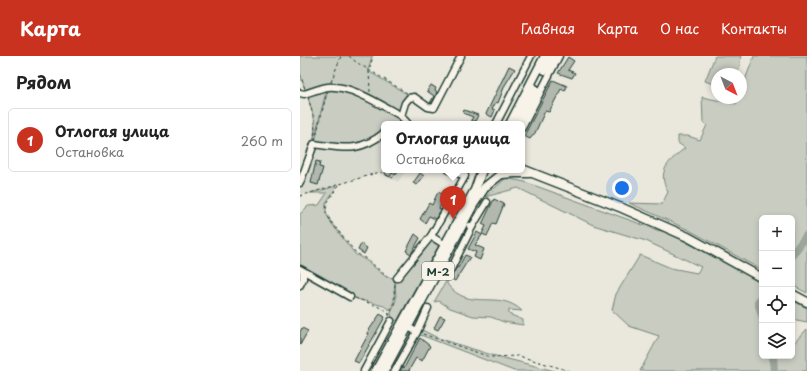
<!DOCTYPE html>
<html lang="ru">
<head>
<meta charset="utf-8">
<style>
  body { margin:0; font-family:"Playpen Sans",sans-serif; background:#f2f2f2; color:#222 }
  .controls { position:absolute; right:12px; bottom:12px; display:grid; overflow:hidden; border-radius:6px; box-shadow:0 2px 6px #0003 }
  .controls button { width:36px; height:36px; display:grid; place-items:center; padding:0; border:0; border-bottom:1px solid #e0e0e0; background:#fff; color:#222; font:20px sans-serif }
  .compass { position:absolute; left:411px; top:12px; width:36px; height:36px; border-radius:50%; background:#fff; box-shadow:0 2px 6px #0003; rotate:138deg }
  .you { position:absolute; left:322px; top:132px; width:14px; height:14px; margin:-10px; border:3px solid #fff; border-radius:50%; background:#1a73e8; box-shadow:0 0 0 6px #1a73e833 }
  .badge { display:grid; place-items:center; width:26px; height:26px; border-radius:50%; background:#c8321e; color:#fff; font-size:13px; font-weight:700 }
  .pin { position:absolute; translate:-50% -33px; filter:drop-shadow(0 1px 2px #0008) }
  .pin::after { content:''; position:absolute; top:21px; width:14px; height:12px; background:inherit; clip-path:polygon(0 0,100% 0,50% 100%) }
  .popup { position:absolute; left:81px; top:65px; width:144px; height:52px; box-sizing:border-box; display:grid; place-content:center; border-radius:6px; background:#fff; filter:drop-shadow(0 1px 3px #0005); font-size:13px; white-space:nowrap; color:#767676 }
  .popup b { font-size:15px; color:#222 }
  .popup::after { content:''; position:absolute; left:50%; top:100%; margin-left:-8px; border:8px solid transparent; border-top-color:#fff }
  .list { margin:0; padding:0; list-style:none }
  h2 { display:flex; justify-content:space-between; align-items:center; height:52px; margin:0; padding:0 16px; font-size:17px }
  h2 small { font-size:13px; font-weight:400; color:#767676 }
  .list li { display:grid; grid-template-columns:26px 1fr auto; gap:12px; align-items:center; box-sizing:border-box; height:64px; margin:0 8px 8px; padding:0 8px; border:1px solid #e0e0e0; border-radius:6px }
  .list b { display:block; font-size:15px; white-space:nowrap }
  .list p { margin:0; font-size:13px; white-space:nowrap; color:#767676 }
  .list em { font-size:13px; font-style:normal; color:#767676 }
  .icon { flex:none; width:22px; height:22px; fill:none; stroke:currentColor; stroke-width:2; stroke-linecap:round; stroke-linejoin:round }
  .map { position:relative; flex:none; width:507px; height:315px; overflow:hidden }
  header { display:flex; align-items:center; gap:24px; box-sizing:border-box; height:56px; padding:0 20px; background:#c8321e; color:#fff }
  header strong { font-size:19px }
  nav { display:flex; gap:22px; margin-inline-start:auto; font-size:14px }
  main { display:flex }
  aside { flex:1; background:#fff }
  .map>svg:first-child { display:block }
</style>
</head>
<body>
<header>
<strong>Карта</strong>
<nav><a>Главная</a><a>Карта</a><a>О нас</a><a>Контакты</a></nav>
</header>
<main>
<aside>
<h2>Рядом<small></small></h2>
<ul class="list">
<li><span class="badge">1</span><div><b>Отлогая улица</b><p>Остановка</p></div><em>260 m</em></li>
</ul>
</aside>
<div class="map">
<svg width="507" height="315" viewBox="0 0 507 315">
  <rect width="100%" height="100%" fill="#eae8dd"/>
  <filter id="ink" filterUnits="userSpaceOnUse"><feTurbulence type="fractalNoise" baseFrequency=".025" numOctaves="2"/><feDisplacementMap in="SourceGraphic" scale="8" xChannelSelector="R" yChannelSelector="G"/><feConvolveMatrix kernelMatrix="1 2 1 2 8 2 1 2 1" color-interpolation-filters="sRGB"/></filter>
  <g filter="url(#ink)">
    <!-- built -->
    <polygon fill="#d9dacf" points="84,78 84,114 106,114 98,126 79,116 58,123 0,139 0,130 14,90"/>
    <!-- green -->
    <g fill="#c8ccc1" stroke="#74847a">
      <polygon points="0,0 72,0 68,15 112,41 100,58 61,38 28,31 6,37 0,17"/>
      <polygon points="415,0 441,0 439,13 433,18 417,18 417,29 405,25"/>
      <path d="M454,0H507V175L492,195V162H462V214L389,174L329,147L362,148L368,136C356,115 369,105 385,92L378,87V80H388L400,84L407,69L403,66L402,41L436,48L439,42H441V35Z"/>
      <polygon points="27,32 14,83 15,66 7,38"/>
      <path d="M29,32L60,40L102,63L96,68H84V76C60,95 42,91 15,87L21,56Z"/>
      <polygon points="206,122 225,126 357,174 367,176 462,226 462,300 471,300 472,315 340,315 359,280 329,270 312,254 316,238 340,199 371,212 397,217 401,211 346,185 293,169 218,132 185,141"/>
      <polygon points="37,130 26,147 26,157 32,168 55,198 67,205 86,221 95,222 94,245 90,254 84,250 57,243 0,210 0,158 8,150 19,149 27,137 10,137"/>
      <polygon points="507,184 507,237 492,229 492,204"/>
      <polygon points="129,185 137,186 139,189 97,265 92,262 91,257 96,244 95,222"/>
      <path d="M148,222L147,228C170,257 198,232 222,255L209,254V258L223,264V269L204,266L191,261L173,260L150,252L139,245L134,246Z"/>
      <polygon points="492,244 507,252 507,266 492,263"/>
      <polygon points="120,273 138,282 192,299 255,315 214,315 118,278"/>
      <polygon points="507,273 507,315 474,315 473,300 492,300 492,289"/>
    </g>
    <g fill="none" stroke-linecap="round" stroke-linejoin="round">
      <!-- river -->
      <g stroke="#9ca69c" stroke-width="8">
        <polyline points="492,199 507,179"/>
        <polyline points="462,241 458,246 462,259"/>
        <polyline points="473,300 474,315"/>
      </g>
    </g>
    <!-- building -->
    <g fill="#b2b8ae" stroke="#1f3d34">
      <polygon points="268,1 274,5 268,14 275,17 272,22 258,17"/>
      <polygon points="209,10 215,13 205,29 198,47 196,46 192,53 195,54 192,61 186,58"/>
      <polygon points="253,24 267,30 265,35 261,33 249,56 245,55 235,77 230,83 224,80"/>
      <polygon points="131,29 136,32 135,34 137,36 132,47 130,47 134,40 127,35"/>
      <polygon points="164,54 178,59 175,66 171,64 173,61 163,57"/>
      <polygon points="16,105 20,106 19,111 23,112 18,129 11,127"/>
      <polygon points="86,114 98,114 95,119 92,117 90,121 85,118"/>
      <polygon points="120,117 124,120 117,129 113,127"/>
      <polygon points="144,134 147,136 139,153 141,154 135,163 129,160 125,167 120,163 129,147 132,149 138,136 142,138"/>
      <polygon points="194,143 204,148 196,168 193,167 187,180 182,178 186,170 182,168"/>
      <polygon points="177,176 182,179 175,189 184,193 180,204 174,201 176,196 168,193"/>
      <polygon points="115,178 120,182 111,198 106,195"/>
      <polygon points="61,188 67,192 64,198 58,194"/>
      <polygon points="165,199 170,201 155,225 150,222 157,211 158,212"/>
      <polygon points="80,258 85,261 59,307 54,305 69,277 67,277"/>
      <polygon points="140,260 145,262 138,274 134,272"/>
      <polygon points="2,272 8,275 0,289 0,276"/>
      <polygon points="120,282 130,290 122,305 116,302 109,314 110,315 100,315 102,311 104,312"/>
    </g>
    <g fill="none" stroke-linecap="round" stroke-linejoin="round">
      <!-- minor casing -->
      <g stroke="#1f3d34" stroke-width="9">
        <g id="minor">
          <path d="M0,37L4,38C11,36 20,32 28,31C51,29 81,49 101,60"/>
          <polyline points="108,68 101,60 105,47 109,42 114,41 128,51 134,52 161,0"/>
          <polyline points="196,68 231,0"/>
          <polyline points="222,72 259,0"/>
          <path d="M0,127L14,88C43,92 59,97 84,77"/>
          <polyline points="170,170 172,171 187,146"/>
          <polyline points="131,180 165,120 149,114"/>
          <polyline points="0,213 50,241"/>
          <polyline points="150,215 172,171"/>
          <polyline points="97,222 131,180 145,189"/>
          <polyline points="0,229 3,223 3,216"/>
          <polyline points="117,276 128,252"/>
          <polyline points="64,315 91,265"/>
          <polyline points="95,315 117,276 108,271"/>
        </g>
      </g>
      <!-- major casing -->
      <g stroke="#1f3d34" stroke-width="11">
        <g id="major">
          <polyline points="245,14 252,0"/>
          <polyline points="210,68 245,0"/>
          <polyline points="217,68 235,33"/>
          <polyline points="222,113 322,152 388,181 462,222"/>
          <polyline points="202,118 214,117 229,117"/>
          <polyline points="492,238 507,246"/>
          <polyline points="76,315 175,134 182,114"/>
          <polyline points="84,315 173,149 185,131 200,119"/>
        </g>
      </g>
      <!-- path -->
      <g stroke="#1f3d34" stroke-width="1" stroke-dasharray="3 3" stroke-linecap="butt">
        <polyline points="49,0 56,6 107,37"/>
        <polyline points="0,18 5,33"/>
        <polyline points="31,26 41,0"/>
        <polyline points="70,36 69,15 73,0"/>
        <polyline points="8,41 15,67 14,83"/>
        <polyline points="15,84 27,36"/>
        <polyline points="39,129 27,147 26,157 32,167 56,197 68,204 86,220 91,221"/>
        <polyline points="0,140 80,116 92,122 101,114"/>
        <polyline points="55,242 77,250 88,256 89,259"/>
        <polyline points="89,260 95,245 94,233 96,226"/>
        <polyline points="123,278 190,301 219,300 270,315"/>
      </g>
      <!-- minor -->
      <use href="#minor" stroke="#f7f3e8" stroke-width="6"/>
      <!-- major -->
      <use href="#major" stroke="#f7f3e8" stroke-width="8"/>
    </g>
  </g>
  <g text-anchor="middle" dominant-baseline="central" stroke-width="3" stroke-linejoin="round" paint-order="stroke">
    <!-- shield labels -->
    <rect fill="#f7f3e8" stroke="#60746a" stroke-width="1" x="122" y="206" width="32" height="18" rx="3"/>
    <g font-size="11" font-weight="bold" fill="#1f3d34">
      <text x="138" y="215">М-2</text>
    </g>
  </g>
</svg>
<div class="controls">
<button>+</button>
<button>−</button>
<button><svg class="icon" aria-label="locate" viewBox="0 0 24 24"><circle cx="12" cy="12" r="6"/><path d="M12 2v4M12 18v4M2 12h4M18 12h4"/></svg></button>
<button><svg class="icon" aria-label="layers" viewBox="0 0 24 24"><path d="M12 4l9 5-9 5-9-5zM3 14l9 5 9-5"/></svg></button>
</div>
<svg class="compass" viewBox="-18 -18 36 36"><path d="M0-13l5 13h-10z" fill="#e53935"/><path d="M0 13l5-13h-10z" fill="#767676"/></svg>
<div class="you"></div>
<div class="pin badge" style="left:153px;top:163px">1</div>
<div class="popup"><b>Отлогая улица</b>Остановка</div>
</div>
</main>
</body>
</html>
